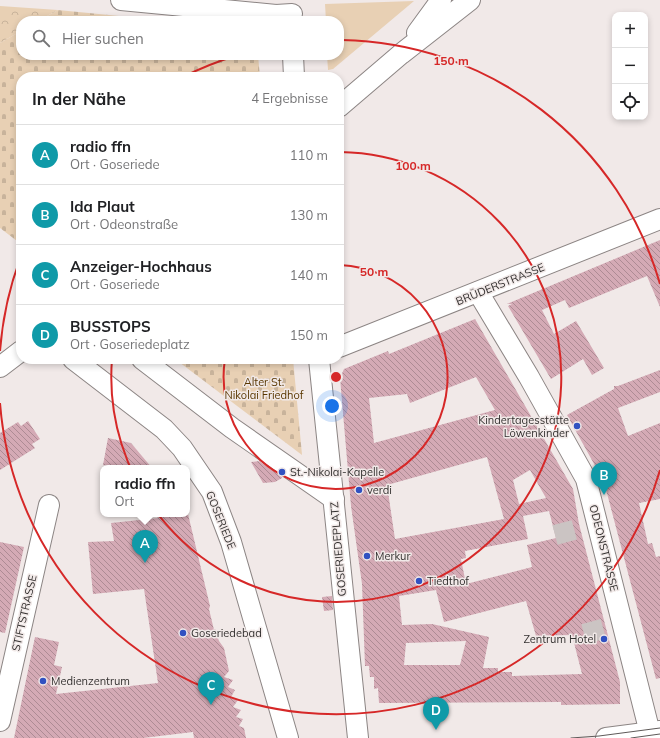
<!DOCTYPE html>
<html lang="de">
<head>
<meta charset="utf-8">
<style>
  body { margin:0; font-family:Mulish,sans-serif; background:#f6f6f6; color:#202124 }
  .controls { position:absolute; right:12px; top:12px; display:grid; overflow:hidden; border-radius:8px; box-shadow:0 2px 6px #0003 }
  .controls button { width:36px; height:36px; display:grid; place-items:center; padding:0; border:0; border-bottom:1px solid #e0e0e0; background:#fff; color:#202124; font:20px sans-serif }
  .you { position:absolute; left:332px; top:406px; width:14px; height:14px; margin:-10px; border:3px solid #fff; border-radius:50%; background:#1a73e8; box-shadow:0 0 0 6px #1a73e833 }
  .badge { display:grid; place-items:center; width:26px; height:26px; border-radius:50%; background:#3151c1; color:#fff; font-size:13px; font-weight:700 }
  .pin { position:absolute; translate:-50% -33px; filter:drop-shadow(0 1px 2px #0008) }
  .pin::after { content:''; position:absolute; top:21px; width:14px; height:12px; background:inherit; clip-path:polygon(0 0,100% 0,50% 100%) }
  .popup { position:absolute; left:100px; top:465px; width:90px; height:52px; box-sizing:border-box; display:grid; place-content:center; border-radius:8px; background:#fff; filter:drop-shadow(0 1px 3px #0005); font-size:13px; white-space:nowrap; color:#757577 }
  .popup b { font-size:15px; color:#202124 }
  .popup::after { content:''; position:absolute; left:50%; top:100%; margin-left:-8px; border:8px solid transparent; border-top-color:#fff }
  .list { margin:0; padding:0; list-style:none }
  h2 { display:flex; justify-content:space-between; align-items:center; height:52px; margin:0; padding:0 16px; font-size:17px }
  h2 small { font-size:13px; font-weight:400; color:#757577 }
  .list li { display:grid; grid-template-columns:26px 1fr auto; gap:12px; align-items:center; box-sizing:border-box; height:60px; padding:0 16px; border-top:1px solid #e0e0e0 }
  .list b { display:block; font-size:15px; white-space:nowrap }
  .list p { margin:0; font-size:13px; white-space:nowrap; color:#757577 }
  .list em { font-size:13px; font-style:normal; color:#757577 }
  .icon { flex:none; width:22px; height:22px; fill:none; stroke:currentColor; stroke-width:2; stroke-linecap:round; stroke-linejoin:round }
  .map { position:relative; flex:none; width:660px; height:738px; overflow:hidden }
  .search { position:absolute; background:#fff; box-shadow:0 2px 6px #0003; left:16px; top:16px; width:328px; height:44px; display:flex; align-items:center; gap:10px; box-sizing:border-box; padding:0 14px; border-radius:16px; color:#757577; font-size:15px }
  .panel { position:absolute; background:#fff; box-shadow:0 2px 6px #0003; left:16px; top:72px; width:328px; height:292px; border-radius:16px }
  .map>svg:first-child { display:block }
</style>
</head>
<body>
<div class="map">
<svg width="660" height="738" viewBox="0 0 660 738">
  <defs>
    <pattern id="cemetery-stones" width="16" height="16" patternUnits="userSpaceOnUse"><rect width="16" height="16" fill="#e8d0b4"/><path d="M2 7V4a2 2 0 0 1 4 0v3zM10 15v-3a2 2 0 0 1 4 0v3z" fill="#c8b39b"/></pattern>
    <pattern id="park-crowns" width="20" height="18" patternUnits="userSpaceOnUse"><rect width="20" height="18" fill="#e8d0b4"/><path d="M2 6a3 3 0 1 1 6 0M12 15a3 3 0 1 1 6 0" fill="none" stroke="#c8b39b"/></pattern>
    <pattern id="building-back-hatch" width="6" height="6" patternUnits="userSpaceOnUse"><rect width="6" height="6" fill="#d4aab5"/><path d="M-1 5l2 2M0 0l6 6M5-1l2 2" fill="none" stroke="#ad8b94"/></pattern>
  </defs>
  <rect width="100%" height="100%" fill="#f1e9e8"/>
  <!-- green -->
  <polygon fill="#e8d0b4" points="414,1 333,69 328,70 327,55 339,55 339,21 326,21 325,4"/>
  <!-- cemetery -->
  <g fill="url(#cemetery-stones)">
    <polygon points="58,10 170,21 38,21"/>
    <polygon points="21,31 21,55 258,55 260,77 21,77 21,244 0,228 0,43"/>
    <polygon points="175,359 293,359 302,455"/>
  </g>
  <!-- park -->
  <polygon fill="url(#park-crowns)" points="0,6 58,10 38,21 21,21 21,31 0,43"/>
  <!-- building -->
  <g fill="url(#building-back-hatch)" fill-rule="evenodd">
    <polygon points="660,240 660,307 647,276 569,308 565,300 542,310 554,334 576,321 604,368 592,375 583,359 551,379 508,306 512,304 507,304"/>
    <path d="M475,319L573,489L579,524L620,682V704L561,705V702L379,703L378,688L374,689V677H370L369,666H365L362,584L351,506L340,378L344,369L388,351L389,354ZM476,377L495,410L374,443L369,398L407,394L410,403ZM487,457L504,519L395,539L387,485ZM530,470L546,498L519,504L513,480ZM549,511L556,538L527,545L532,567L466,584L461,559L466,558L465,551L528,539L523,516ZM436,590L444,622L526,601L536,636L572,635L582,674L512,676V672H498V668H483L489,637L432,624L402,625L399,596ZM466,641L460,665H404L406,643Z"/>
    <polygon points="660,370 660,392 618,408 628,436 660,423 660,499 639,503 648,544 652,543 656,557 660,556 660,678 656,679 604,482 567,415 614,389 614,386 618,386"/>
    <polygon points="28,421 40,439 32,444 35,448 0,470 0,433 18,422 21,426"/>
    <polygon points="108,438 131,443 152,468 116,468 103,465"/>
    <polygon points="259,461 282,477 282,478 275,482 263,483 251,462"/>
    <polygon points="155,514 188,514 210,606 209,609 214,630 215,629 219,641 224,648 229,671 224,677 233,680 228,687 235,690 231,697 238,700 233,707 241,710 236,717 243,719 239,726 244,728 246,738 194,738 193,732 143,738 14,738 35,637 59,642 54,665 62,667 56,694 158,683 144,589 93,594 88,542 114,541 111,523 158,518"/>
    <polygon points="0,542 24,547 5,633 0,632"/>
    <polygon points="332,596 333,610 324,611 322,597"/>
  </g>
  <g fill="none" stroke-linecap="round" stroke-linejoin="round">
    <!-- minor-tunnel -->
    <g stroke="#cbc4c3" stroke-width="20" stroke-dasharray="20 10" stroke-linecap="butt">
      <polyline points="555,535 581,528"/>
      <polyline points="584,634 606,628"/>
    </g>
    <!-- minor casing -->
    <g stroke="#8c8584" stroke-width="22">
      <g id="minor">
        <polyline points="121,0 276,15 292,14"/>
        <polyline points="417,33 441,0"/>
        <polyline points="293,55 294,77"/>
        <polyline points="339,107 401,54 470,0"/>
        <polyline points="478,292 529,377 586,479 650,733"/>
        <polyline points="339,347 660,219"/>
        <polyline points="73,359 164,429 182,448 212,492 231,542 288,738"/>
        <polyline points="142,359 232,428 334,499"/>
        <polyline points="319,359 358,738"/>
        <polyline points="0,367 21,351"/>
        <polyline points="0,721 49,505"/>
        <polyline points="606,738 660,731"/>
      </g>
    </g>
    <!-- minor -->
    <use href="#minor" stroke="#fff" stroke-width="20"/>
    <!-- tram -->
    <g stroke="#5e5958" stroke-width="1">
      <polyline points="571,738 599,736 660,728"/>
      <polyline points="631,738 660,734"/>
    </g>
  </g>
  <!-- distance rings -->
  <g fill="none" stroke="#d62828" stroke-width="2">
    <path d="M340 265A112 112 0 1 1 225 359"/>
    <path d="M340 152A225 225 0 1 1 112 359"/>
    <path d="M660 470A337 337 0 0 1 0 403M0 351A337 337 0 0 1 20 259M183 77A337 337 0 0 1 235 56M342 40A337 337 0 0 1 660 284"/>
  </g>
  <!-- markers -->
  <g fill="#3151c1" stroke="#f1e9e8" stroke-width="1.5">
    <circle cx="577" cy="426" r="4"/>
    <circle cx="282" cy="472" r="4"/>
    <circle cx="359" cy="490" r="4"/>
    <circle cx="367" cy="556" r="4"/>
    <circle cx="419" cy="581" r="4"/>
    <circle cx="183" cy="633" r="4"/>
    <circle cx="604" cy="639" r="4"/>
    <circle cx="43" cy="681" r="4"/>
  </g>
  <g text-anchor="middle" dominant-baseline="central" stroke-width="3" stroke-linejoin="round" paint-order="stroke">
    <!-- street labels -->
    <g font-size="11" fill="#343130" stroke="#f1e9e8">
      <text transform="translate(500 284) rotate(-22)">BRÜDERSTRASSE</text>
      <text transform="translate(221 520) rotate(68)">GOSERIEDE</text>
      <text transform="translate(604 548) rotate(76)">ODEONSTRASSE</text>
      <text transform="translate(338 549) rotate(-95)">GOSERIEDEPLATZ</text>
      <text transform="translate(24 613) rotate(-77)">STIFTSTRASSE</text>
    </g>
    <!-- park labels -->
    <g font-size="11" fill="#5a3700" stroke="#f1e9e8">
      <text x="264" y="382">Alter St.<tspan x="264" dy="13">Nikolai Friedhof</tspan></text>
    </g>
    <!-- poi labels -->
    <g font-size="11" fill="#343130" stroke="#f1e9e8" text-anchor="start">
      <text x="569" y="420" text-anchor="end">Kindertagesstätte<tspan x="569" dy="13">Löwenkinder</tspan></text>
      <text x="290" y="472">St.-Nikolai-Kapelle</text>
      <text x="367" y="490">verdi</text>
      <text x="375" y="556">Merkur</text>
      <text x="427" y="581">Tiedthof</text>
      <text x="191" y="633">Goseriedebad</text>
      <text x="596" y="639" text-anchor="end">Zentrum Hotel</text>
      <text x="51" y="681">Medienzentrum</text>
    </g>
  </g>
  <circle cx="336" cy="377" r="6" fill="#d62828" stroke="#f1e9e8" stroke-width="2"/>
  <g font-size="12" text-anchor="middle" font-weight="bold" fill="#d62828" stroke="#f1e9e8" stroke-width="3" stroke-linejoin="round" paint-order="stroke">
    <text x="451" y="65">150 m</text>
    <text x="413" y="170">100 m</text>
    <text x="374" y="276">50 m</text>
  </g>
</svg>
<div class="controls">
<button>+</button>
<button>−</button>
<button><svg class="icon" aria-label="locate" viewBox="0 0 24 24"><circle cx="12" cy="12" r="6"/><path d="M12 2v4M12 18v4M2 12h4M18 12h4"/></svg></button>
</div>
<div class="you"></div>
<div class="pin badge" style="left:145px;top:563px;background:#0f9aa8">A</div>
<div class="popup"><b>radio ffn</b>Ort</div>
<div class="pin badge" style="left:604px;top:495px;background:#0f9aa8">B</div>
<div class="pin badge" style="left:211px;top:705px;background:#0f9aa8">C</div>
<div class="pin badge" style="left:436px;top:730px;background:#0f9aa8">D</div>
<div class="search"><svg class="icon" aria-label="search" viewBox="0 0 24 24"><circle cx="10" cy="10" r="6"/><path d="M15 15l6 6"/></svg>Hier suchen</div>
<section class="panel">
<h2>In der Nähe<small>4 Ergebnisse</small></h2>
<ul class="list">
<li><span class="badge" style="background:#0f9aa8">A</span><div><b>radio ffn</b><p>Ort · Goseriede</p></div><em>110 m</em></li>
<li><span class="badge" style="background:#0f9aa8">B</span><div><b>Ida Plaut</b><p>Ort · Odeonstraße</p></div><em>130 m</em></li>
<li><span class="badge" style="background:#0f9aa8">C</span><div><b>Anzeiger-Hochhaus</b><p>Ort · Goseriede</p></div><em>140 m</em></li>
<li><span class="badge" style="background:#0f9aa8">D</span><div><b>BUSSTOPS</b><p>Ort · Goseriedeplatz</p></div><em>150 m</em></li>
</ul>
</section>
</div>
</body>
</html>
